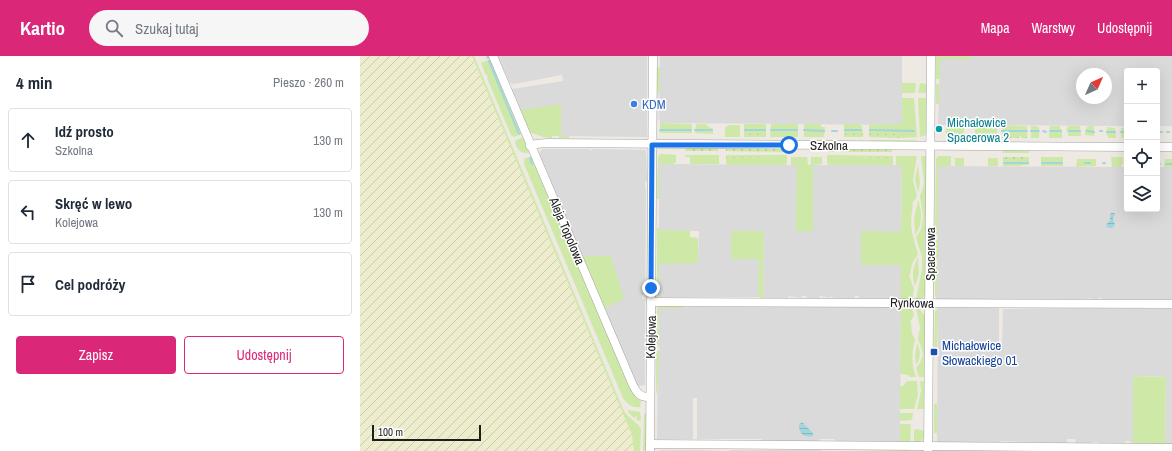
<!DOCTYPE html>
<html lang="pl">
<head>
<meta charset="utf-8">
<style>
  body { margin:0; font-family:"Archivo Narrow",sans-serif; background:#f6f6f7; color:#1f2937 }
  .controls { position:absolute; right:12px; top:12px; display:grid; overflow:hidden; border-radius:4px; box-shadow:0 4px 16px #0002 }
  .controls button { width:36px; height:36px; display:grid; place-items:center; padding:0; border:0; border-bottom:1px solid #e0e1e3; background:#fff; color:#1f2937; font:20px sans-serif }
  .compass { position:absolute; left:716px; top:12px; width:36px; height:36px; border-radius:50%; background:#fff; box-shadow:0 4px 16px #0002; rotate:45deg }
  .scale { position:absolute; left:12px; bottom:10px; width:109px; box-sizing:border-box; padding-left:4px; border:2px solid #1d1d1d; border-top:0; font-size:11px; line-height:14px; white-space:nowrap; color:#1d1d1d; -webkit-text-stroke:3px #fff; paint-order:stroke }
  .stop { position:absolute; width:12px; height:12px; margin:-9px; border:3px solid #1a73e8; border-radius:50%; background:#fff }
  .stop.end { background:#1a73e8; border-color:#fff; box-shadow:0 1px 4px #0008 }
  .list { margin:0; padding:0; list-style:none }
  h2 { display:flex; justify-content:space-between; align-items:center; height:52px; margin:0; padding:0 16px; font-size:17px }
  h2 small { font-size:13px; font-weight:400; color:#747a83 }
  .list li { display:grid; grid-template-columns:26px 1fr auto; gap:12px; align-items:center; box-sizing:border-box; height:64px; margin:0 8px 8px; padding:0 8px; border:1px solid #e0e1e3; border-radius:4px }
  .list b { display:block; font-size:15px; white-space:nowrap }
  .list p { margin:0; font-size:13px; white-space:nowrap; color:#747a83 }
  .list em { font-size:13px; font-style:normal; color:#747a83 }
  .actions { display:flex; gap:8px; padding:12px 16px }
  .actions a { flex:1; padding:9px 0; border:1px solid #db2777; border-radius:4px; text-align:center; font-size:14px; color:#db2777 }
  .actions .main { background:#db2777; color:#fff }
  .icon { flex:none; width:22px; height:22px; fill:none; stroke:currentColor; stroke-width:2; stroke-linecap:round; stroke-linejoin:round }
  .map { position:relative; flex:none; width:812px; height:395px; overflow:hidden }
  header { display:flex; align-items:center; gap:24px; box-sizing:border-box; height:56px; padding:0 20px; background:#db2777; color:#fff }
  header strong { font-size:19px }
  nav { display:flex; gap:22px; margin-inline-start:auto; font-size:14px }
  .search { width:280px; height:36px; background:#f6f6f7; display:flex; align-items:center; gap:10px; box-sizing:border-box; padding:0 14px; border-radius:22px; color:#747a83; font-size:15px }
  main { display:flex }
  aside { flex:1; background:#fff }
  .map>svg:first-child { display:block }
</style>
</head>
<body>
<header>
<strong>Kartio</strong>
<div class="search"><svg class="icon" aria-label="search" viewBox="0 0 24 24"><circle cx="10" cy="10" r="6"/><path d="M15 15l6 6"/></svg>Szukaj tutaj</div>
<nav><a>Mapa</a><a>Warstwy</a><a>Udostępnij</a></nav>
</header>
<main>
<aside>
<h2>4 min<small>Pieszo · 260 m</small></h2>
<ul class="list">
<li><svg class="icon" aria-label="ahead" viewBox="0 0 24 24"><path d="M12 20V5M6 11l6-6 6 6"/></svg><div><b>Idź prosto</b><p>Szkolna</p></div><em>130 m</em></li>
<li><svg class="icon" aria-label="left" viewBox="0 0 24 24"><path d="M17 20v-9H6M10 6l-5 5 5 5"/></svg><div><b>Skręć w lewo</b><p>Kolejowa</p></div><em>130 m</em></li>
<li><svg class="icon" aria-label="arrive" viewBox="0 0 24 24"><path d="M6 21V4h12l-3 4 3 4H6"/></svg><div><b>Cel podróży</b></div></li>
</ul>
<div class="actions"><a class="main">Zapisz</a><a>Udostępnij</a></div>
</aside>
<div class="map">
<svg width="812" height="395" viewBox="0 0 812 395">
  <defs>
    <pattern id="farmland-furrows" width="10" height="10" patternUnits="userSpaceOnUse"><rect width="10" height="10" fill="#ededcd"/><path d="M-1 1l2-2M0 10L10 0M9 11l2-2" fill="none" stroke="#cbcbb0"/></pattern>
    <pattern id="garden-dots" width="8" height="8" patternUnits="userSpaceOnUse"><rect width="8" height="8" fill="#cee9a7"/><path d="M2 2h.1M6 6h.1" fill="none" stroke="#b0c78f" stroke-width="1.8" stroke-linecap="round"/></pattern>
    <pattern id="water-rules" width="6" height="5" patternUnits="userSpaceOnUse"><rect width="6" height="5" fill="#a2d5dd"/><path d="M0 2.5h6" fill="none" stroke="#8bb6bd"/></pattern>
  </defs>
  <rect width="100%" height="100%" fill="#eee9e2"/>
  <!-- residential -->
  <g fill="#dbdada" fill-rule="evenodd">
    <polygon points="138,0 287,0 287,81 201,80 161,54 152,33 203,25 202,19 154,28 150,27"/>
    <polygon points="300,0 542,0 542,69 300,67"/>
    <path d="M612,0H812V70H797V15H767V70L628,69H616L614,68H612V69H578L580,3H612ZM722,18H746V42H722Z"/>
    <polygon points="182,93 229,93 231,95 232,93 286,94 287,124 285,126 285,130 286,134 285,239 282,239 282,243 285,243 285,329 277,330 179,98"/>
    <polygon points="299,108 437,109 437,175 453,175 453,109 542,109 541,176 501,176 541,209 541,242 499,242 498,240 495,240 494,242 474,242 470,240 470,242 460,240 459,242 447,242 446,240 442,240 441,242 428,240 428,242 403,242 404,175 371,175 371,203 399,203 398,241 299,241 299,207 338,207 339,176 338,175 299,174"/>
    <polygon points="578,110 767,111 767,153 797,153 797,111 812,111 812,243 741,243 740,241 737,244 728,242 726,243 577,243"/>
    <polygon points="338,251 541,251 540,386 476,385 474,383 460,383 458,385 402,385 402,383 337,383 337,342 333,342 333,383 297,383 298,295 300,294 298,288 299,252"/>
    <polygon points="610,251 638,252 639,253 639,287 642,287 643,253 708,252 812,253 812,387 805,387 806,321 790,320 773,320 773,387 770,385 766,385 765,387 739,387 738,386 733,386 732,387 716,387 715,383 707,383 707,387 642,385 639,386 577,386 578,252"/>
    <polygon points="301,394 337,394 363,395 300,395"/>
    <rect x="369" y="394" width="92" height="1"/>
  </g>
  <!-- farmland -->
  <polygon fill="url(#farmland-furrows)" points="0,0 112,0 272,379 274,395 0,395"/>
  <!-- grass -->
  <g fill="#cee9a7">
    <path d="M112,0H114L263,353C268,363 277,365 281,373L280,395H274L272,379Z"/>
    <polygon points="576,0 612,0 612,3 580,3 580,23 576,23"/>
    <polygon points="131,3 162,78 160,79 129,4"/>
    <polygon points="128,4 159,79 154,81 151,79 127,22 128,21 127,19 126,19 121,7"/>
    <polygon points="300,11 300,36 296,35 296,12"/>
    <polygon points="542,27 556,27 555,37 542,37"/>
    <polygon points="560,27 567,28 567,37 558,37"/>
    <rect x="576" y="28" width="3" height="20"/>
    <polygon points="542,42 554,42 557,81 542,82 542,78 509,78 509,69 542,68"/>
    <polygon points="558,42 567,42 566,79 560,81"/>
    <polygon points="201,48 201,80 209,80 209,82 199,82 199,80 192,80 192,82 183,81 169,76 158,53 160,52 161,54"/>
    <polygon points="300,67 331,68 332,69 332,77 300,77"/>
    <polygon points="336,68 347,68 347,70 353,73 353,78 335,77"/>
    <polygon points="384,68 405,68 406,70 406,78 384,78"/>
    <polygon points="411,68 438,68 438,81 410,81"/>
    <polygon points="444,68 461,68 461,71 465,71 464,81 444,81"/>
    <polygon points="484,68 501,68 501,70 502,70 503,78 484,78"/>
    <polygon points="615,68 616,69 628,69 628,71 637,71 637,79 615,78"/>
    <polygon points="368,69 380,69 380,81 365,81 365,72"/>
    <polygon points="642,69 666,70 666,71 667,71 667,79 642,79"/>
    <polygon points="586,70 604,71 604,82 592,82 589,79 586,79"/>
    <polygon points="671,70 677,70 677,71 679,71 679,82 671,82"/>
    <polygon points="690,70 700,70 700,72 702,74 702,82 689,82"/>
    <polygon points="708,70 720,70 721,80 708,80 708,76 706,75"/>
    <polygon points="728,70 734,70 734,79 735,80 725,79 725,74"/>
    <polygon points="747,71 755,72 756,82 748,82 748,80 746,78"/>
    <polygon points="765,71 767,71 767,82 761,82 761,72"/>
    <path d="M164,81L170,96C162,99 157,94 155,87L156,84Z"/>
    <polygon points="300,98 316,99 316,107 314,107 313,108 299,108 299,143 297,143 298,101"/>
    <path d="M536,100H557L553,124L557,140L552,148L553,149C549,171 552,177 558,198L552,208L550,218L549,219L554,233L552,244L541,243V209H501V175L541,176L542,109H536Z"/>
    <polygon points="561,100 566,100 566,235 563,242 556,244 562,213 562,201 556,182 561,173 563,162 562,151 560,141 564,127"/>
    <polygon points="578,100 591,100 591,110 578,110 578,179 575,179 576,103"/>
    <path d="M168,101L169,102L172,101L272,336L277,342L281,345L280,351C272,352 267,348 263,342L164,108V103Z"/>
    <rect x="330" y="101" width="29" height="7"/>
    <polygon points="427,101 427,107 426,109 366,109 366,102"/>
    <polygon points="431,101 447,101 448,109 452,108 451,108 451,101 462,101 462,108 453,109 453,175 436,175 437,109 431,109"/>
    <polygon points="467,101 533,102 533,109 470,109 467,108"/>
    <rect x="681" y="101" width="22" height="9"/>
    <polygon points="751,101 763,101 763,107 761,111 752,111"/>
    <rect x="595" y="102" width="9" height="8"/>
    <rect x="628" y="102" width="10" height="8"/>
    <polygon points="643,103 669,103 669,109 662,109 661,110 643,110"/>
    <polygon points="717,103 736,103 736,110 716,111"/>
    <polygon points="805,103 812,103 812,111 805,111 804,110"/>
    <polygon points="558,109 560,127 558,137 555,123"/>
    <path d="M558,144C562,155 563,170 555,179L554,163Z"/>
    <polygon points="297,172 299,172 299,174 339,175 330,175 330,181 338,182 338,207 299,208 299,240 297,238"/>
    <polygon points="371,175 404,175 403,242 398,241 399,203 371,203"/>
    <polygon points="578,184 578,204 575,204 575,185"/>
    <polygon points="221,198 223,200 251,200 264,243 244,252 277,330 279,330 278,334"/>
    <path d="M558,201L559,218L555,230C551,219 553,211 558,201Z"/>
    <polygon points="575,210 578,210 577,243 575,238"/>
    <polygon points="299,250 323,250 324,252 299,252 298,288 300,289 296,289 297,253"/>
    <path d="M541,251L552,252L554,259L550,267H551L552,278L555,283C552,296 551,308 556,321H550L548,319L540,318Z"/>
    <polygon points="556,252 559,252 563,258 565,258 566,261 565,321 559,321 556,312 560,307 563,299 561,290 558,284 560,271"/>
    <polygon points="578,252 577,300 574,300 575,256"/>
    <path d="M557,287C561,296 561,301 556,309L555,299Z"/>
    <polygon points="296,295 299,295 297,337 296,337"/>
    <polygon points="773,320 806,321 805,387 812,387 812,389 792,389 791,387 787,387 785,389 772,389 770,385 773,387"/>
    <polygon points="547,325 557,325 558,339 554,353 540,353 540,330 543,330"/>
    <polygon points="560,325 565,325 565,353 557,353 561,335"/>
    <rect x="574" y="348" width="3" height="29"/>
    <polygon points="268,354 280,356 281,364 279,365 276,363 277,361 276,360 274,362 268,356"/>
    <polygon points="285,357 287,357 286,395 283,394 284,358"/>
    <polygon points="540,357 553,357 552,364 540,365"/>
    <polygon points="540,368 551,368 550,387 540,386"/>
    <path d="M556,373L565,375C565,383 561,386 554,388V374Z"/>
    <polygon points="489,393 550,393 550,395 489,394"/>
  </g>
  <!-- garden -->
  <g fill="url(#garden-dots)">
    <rect x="384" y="78" width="22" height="3"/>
    <rect x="484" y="78" width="19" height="3"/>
    <polygon points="509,78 542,78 542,82 509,81"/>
    <polygon points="615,78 637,79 637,82 615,82"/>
    <polygon points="642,79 667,79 667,82 661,82 661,80 659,81 659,82 642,82"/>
    <polygon points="509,84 557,84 556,86 510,85"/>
    <polygon points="327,92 357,92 358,95 326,95"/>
    <polygon points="366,92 425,93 426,96 366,95"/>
    <polygon points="468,93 531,93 532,96 467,96"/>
    <polygon points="644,94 669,94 669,97 642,97"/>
    <rect x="325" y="99" width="34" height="2"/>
    <polygon points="366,99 427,99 427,101 366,102"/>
    <polygon points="467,99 533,100 533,102 467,101"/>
    <rect x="643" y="101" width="26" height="2"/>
  </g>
  <!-- parking -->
  <polygon fill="#e1e1e1" points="296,35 300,36 300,64 295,66"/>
  <!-- water -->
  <g fill="url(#water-rules)">
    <polygon points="751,157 754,157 755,158 753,163 755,169 752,172 748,172 746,169 750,164 750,159"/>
    <path d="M442,366L453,377V380C444,382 439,378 439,369Z"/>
  </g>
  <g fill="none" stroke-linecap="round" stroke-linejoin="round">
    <!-- stream -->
    <g stroke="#a2d5dd" stroke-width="2">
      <polyline points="127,0 128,2"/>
      <polyline points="129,5 159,78"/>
      <polyline points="300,74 331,74"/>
      <polyline points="335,74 346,74"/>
      <polyline points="348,74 352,74"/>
      <polyline points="385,74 405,74"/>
      <polyline points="411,74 437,74"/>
      <polyline points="444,74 464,75"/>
      <polyline points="485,74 501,74"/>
      <polyline points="510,74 554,75"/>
      <polyline points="472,75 477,75"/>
      <polyline points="642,75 667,75"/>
      <polyline points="671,75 679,75"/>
      <polyline points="683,75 686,76"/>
      <polyline points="690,75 701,75"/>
      <polyline points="709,75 720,75"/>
      <polyline points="727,75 734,76"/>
      <polyline points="740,75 742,75"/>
      <polyline points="747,76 755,76"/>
      <polyline points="761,76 767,76"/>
      <polyline points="797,76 802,76"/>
      <polyline points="807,76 809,76"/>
      <polyline points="170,102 172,108"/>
      <polyline points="644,107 668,107"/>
      <polyline points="682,107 702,107"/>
      <polyline points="725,107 730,107"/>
      <polyline points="743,107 745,107"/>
      <polyline points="797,108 800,108"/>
      <polyline points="806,108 812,108"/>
    </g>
    <!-- minor casing -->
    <g stroke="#a4a4a4" stroke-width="9">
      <g id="minor">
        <path d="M133,0L272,327C276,336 280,342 290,341"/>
        <polyline points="170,90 176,88 187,87 767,91"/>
        <polyline points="797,91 812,91"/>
        <polyline points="291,246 812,248"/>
        <polyline points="290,388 812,392"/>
        <polyline points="290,395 293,0"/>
        <polyline points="568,395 571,0"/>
      </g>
    </g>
    <!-- minor -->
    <use href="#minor" stroke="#fff" stroke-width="8"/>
  </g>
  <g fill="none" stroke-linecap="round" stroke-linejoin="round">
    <!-- route -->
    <polyline stroke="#1a73e8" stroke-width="5" points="291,232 292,89 429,89"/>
  </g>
  <!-- markers -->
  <circle fill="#3f7fe0" stroke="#fff" stroke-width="1.5" cx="274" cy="48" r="4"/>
  <circle fill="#0f9aa8" stroke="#fff" stroke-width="1.5" cx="579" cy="73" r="4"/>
  <rect fill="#1a4fb4" stroke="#fff" stroke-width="1.5" x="570" y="292" width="8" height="8" rx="2"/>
  <g text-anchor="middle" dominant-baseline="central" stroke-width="3" stroke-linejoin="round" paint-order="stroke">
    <!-- shop labels -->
    <g font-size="13" fill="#366cbe" stroke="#fff" text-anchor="start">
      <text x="282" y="48">KDM</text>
    </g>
    <!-- culture labels -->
    <g font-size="13" fill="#0d838f" stroke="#fff" text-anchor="start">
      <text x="587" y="66">Michałowice<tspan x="587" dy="15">Spacerowa 2</tspan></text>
    </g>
    <!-- street labels -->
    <g font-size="13" fill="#1d1d1d" stroke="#fff">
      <text x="469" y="89">Szkolna</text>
      <text transform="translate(207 175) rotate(67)">Aleja Topolowa</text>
      <text transform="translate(570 198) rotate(-90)">Spacerowa</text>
      <text transform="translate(552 247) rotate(1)">Rynkowa</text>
      <text transform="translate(291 281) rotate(-89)">Kolejowa</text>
    </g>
    <!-- transit labels -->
    <g font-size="13" fill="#164399" stroke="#fff" text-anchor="start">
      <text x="582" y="289">Michałowice<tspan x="582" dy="15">Słowackiego 01</tspan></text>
    </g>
  </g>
</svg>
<div class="controls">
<button>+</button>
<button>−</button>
<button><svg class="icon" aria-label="locate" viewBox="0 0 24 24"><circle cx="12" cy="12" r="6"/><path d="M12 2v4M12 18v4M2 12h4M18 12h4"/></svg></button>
<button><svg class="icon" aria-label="layers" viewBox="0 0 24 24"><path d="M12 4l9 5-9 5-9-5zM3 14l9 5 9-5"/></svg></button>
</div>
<svg class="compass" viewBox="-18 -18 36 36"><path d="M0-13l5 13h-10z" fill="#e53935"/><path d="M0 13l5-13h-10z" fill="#747a83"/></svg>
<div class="scale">100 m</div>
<div class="stop" style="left:429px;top:89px"></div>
<div class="stop end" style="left:291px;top:232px"></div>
</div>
</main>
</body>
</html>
